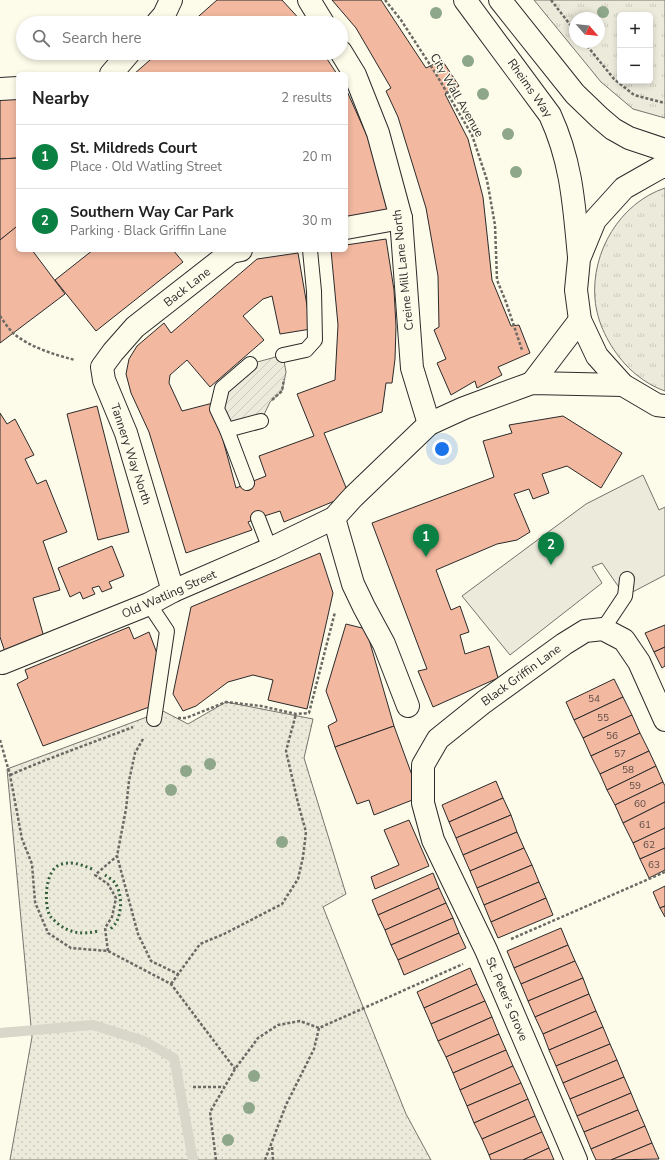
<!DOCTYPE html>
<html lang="en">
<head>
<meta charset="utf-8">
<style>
  body { margin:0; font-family:"Nunito Sans",sans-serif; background:#f6f6f6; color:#222 }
  .controls { position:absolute; right:12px; top:12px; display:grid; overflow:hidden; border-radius:6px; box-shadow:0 2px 6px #0003 }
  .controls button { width:36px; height:36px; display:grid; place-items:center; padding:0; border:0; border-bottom:1px solid #e0e0e0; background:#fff; color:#222; font:20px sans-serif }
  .compass { position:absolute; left:569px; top:12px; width:36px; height:36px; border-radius:50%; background:#fff; box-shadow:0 2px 6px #0003; rotate:118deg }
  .you { position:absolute; left:442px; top:449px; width:14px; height:14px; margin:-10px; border:3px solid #fff; border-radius:50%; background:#1a73e8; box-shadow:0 0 0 6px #1a73e833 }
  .badge { display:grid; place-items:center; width:26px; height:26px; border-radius:50%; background:#0b8043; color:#fff; font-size:13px; font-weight:700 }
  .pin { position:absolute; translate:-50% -33px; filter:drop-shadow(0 1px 2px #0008) }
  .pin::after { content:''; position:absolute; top:21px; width:14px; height:12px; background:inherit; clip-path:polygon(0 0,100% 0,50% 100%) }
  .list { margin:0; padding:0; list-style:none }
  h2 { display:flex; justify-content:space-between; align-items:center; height:52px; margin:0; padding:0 16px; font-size:17px }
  h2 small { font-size:13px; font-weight:400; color:#767676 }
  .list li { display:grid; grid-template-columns:26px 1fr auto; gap:12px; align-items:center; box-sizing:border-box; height:64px; padding:0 16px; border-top:1px solid #e0e0e0 }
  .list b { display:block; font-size:15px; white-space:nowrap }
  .list p { margin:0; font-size:13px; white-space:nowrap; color:#767676 }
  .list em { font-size:13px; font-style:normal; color:#767676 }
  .icon { flex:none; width:22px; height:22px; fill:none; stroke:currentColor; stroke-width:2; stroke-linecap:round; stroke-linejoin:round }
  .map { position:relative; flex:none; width:665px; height:1160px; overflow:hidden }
  .search { position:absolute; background:#fff; box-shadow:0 2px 6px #0003; left:16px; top:16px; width:332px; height:44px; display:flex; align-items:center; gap:10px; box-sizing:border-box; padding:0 14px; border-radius:22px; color:#767676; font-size:15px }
  .panel { position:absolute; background:#fff; box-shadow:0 2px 6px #0003; left:16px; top:72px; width:332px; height:180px; border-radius:6px }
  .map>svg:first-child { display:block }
</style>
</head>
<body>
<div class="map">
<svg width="665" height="1160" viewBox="0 0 665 1160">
  <defs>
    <pattern id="grass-tufts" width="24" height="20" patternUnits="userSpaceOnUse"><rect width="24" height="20" fill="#ecebdb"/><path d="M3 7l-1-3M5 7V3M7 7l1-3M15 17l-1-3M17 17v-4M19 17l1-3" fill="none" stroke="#cbcabc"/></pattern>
    <pattern id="park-dots" width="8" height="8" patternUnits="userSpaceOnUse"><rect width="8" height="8" fill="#ecebdb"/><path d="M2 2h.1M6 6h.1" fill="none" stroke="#cbcabc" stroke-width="1.8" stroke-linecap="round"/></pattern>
    <pattern id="garden-furrows" width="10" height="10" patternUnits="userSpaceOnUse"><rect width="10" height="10" fill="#ecebdb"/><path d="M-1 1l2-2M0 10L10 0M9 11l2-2" fill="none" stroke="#cbcabc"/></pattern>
  </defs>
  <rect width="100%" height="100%" fill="#fdfbea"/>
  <!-- grass -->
  <g fill="url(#grass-tufts)" stroke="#74746e" fill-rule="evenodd">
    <path d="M534,0H665V118L633,109L601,82ZM620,15H650V81H620ZM575,18H599V42H575Z"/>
    <path d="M665,188V391C650,386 635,375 625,364C609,346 597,323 595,299C591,252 620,203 665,188Z"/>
  </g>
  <!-- park -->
  <polygon fill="url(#park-dots)" stroke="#74746e" points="226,702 313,719 304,758 346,894 323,907 406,1114 431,1160 10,1160 32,1037 7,769 163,711 188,724"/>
  <!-- garden -->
  <polygon fill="url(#garden-furrows)" stroke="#74746e" points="283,355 286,372 282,391 270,402 261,421 227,430 222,388 250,364"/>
  <!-- parking -->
  <polygon fill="#eceadb" stroke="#74746e" points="643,475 659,510 665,507 665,575 625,596 602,563 592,567 602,583 510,655 462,596 586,504"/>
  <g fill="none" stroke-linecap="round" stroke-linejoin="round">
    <!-- stream -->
    <polyline stroke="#d8d7c9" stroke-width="10" points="0,1033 93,1025 144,1041 174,1058 193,1160"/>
  </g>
  <!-- building -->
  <g fill="#f2b8a0" stroke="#2b2b2b">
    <polygon points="217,0 282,0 303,23 191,23"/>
    <polygon points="332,0 381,0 426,68 442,60 459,86 445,94 468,139 483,197 492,280 511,326 519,325 530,353 498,367 502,375 477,388 475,381 451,395 437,363 446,359 434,330 439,327 438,276 426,208 398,117 386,91 391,88 356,28"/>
    <polygon points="158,53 323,53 337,74 247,74 246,72 244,74 134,74"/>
    <polygon points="346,89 376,156 387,210 346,218"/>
    <polygon points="0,95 18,95 18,158 0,159"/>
    <polygon points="18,158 18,226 0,240 0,159"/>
    <polygon points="16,227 18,230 18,250 32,250 65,294 0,343 0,240"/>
    <polygon points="386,239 394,290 396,326 395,359 392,383 386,383 382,412 324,433 349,495 284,522 280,511 258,518 248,522 252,530 186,553 149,432 131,393 126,374 129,359 137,346 164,323 171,333 257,259 298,253 311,329 280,334 272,296 263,299 243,316 264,340 210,387 187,360 170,375 169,383 182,411 213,403 236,488 266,476 259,456 314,436 297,394 335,380 338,325 331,250 346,250 346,245"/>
    <polygon points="93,250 173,250 183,262 96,331 55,280"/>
    <polygon points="97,406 129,532 98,540 67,414"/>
    <polygon points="0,413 7,424 15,419 34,455 25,459 37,484 46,480 67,532 43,541 60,590 33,598 45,641 6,655 0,637"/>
    <polygon points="563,416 622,453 601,488 567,466 542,474 549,493 533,499 529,489 514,494 530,532 517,540 497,544 436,570 451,610 460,606 469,632 460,635 465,654 489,646 498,678 433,707 418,671 427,669 372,523 494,477 483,441 512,433 509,425"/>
    <polygon points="112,546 124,576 109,582 112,588 102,592 99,586 92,588 95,594 83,599 80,592 70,597 58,568"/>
    <polygon points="320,553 333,593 307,709 268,700 273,680 253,675 228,682 196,706 183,711 173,694 191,607"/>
    <polygon points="346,624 366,629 394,726 335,747 328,726 337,721 326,691"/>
    <polygon points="665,625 665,647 654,652 645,633"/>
    <polygon points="129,627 134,639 149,632 159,659 152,706 43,746 17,684 28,678 25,670"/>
    <polygon points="665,647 665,666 662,668 654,652"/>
    <polygon points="614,679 623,697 574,720 566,702"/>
    <polygon points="623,697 632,715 583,738 574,720"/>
    <polygon points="632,715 640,733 591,756 583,738"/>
    <polygon points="394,726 420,797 374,815 369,800 357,804 335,747"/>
    <polygon points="640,733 649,751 600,774 591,756"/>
    <polygon points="649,751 656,766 607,790 600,774"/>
    <polygon points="656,766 663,782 615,805 607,790"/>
    <polygon points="496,781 503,798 449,822 442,805"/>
    <polygon points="663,782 665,786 665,802 623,823 615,805"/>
    <polygon points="503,798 511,815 456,838 449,822"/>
    <polygon points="665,802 665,828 633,843 623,823"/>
    <polygon points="511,815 517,832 463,855 456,838"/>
    <polygon points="409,820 429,866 375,889 371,877 399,865 384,830"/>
    <polygon points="665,828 665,848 640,859 633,843"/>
    <polygon points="517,832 524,848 470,871 463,855"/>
    <polygon points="524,848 532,865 477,888 470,871"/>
    <polygon points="665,848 665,870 649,878 640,859"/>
    <polygon points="532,865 539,882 484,905 477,888"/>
    <polygon points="433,873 439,888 378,915 372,900"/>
    <polygon points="539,882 546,898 491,922 484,905"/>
    <polygon points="665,886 665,906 660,908 653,892"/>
    <polygon points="439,888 446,903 385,930 378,915"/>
    <polygon points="546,898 553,915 498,938 491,922"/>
    <polygon points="446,903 453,918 391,945 385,930"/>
    <polygon points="665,906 665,917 660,908"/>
    <polygon points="453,918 459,933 398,960 391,945"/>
    <polygon points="561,928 568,945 514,968 507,951"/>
    <polygon points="459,933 466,948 404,975 398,960"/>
    <polygon points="568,945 575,961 521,984 514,968"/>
    <polygon points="575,961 583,978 528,1001 521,984"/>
    <polygon points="470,968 477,984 424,1008 417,992"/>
    <polygon points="583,978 589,994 535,1017 528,1001"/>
    <polygon points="477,984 485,1001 431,1024 424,1008"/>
    <polygon points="589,994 596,1011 543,1034 535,1017"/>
    <polygon points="485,1001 492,1017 438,1041 431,1024"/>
    <polygon points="596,1011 603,1027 549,1050 543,1034"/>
    <polygon points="492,1017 499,1034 446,1057 438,1041"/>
    <polygon points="603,1027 610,1044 556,1066 549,1050"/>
    <polygon points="499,1034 506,1050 453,1073 446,1057"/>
    <polygon points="610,1044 617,1060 563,1083 556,1066"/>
    <polygon points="506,1050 513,1066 460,1090 453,1073"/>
    <polygon points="617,1060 624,1077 570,1099 563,1083"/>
    <polygon points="513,1066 521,1083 467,1106 460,1090"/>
    <polygon points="624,1077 631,1093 577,1116 570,1099"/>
    <polygon points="521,1083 528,1099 474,1123 467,1106"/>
    <polygon points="631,1093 638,1110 584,1132 577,1116"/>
    <polygon points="528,1099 535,1116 482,1139 474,1123"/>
    <polygon points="638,1110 645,1126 591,1149 584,1132"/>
    <polygon points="535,1116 542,1132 489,1155 482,1139"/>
    <polygon points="645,1126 652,1143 611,1160 596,1160 591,1149"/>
    <polygon points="542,1132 549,1148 523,1160 491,1160 489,1155"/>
    <polygon points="652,1143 659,1159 611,1160"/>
    <polygon points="549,1148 554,1160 523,1160"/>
  </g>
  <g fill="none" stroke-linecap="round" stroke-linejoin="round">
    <!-- lane casing -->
    <g stroke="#2b2b2b" stroke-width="16">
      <g id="lane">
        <polyline points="283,355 306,350 315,340 314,291 310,250"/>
        <polyline points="227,430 261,421"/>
        <polyline points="247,483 227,430 217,409 222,388 250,364"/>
        <polyline points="258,518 270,549"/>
        <polyline points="149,604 167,631 154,719"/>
        <polyline points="603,629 625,596 627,579"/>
      </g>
    </g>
    <!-- street casing -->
    <g stroke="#2b2b2b" stroke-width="24">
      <g id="street">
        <polyline points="309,0 323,23"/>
        <polyline points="157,23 164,15 171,0"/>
        <polyline points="341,52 355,75 378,133 401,218 412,368 429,424"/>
        <polyline points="111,74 129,53"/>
        <polyline points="0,89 18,88"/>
        <polyline points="346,228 401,218"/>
        <polyline points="532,383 580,320"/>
        <polyline points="334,518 353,584 364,607 384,644 408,706"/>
        <polyline points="173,591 126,433 104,380 102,367 113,352 135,327 231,252 241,250"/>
        <polyline points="2,663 149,604 173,591 270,549 334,518 353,497 429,424 464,408 532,383 623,385"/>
        <polyline points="576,1160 486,950 433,840 423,803 423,765 438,739 484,702 564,644 585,631 603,629 624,640 639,662 665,720"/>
      </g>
    </g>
    <!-- primary casing -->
    <g stroke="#2b2b2b" stroke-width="24">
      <g id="primary">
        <path d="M465,0L550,115C572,163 574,205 579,257"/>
        <polyline points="500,0 575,94 600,118 613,129 629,138 665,150"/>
        <polyline points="665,167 661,167 624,188 595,220 579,259 576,290 580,320 597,356 623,385 657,405 665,406"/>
      </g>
    </g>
    <!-- path -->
    <g stroke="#6a6964" stroke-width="2.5" stroke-dasharray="3 2" stroke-linecap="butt">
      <polyline points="385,0 401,20 436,74 472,135 487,180 495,225 497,280 506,302 522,350"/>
      <polyline points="551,0 575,31"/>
      <polyline points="584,42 614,79 634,95 665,103"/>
      <path d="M0,316C4,322 9,329 14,334C30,347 55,355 75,360"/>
      <polyline points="272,400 282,391 284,379"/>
      <polyline points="178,718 186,718 226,702 261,706 296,714 309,713 335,612"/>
      <polyline points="143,739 135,753 129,781 126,809 117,856 138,934 151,961 178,974 177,975"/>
      <polyline points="0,740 10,775 22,839 32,864 35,902 48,933 71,948 108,951 171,984 235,1069"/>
      <path d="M10,775C51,757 92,743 133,727"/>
      <polyline points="511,939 665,872"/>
      <polyline points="108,951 105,928 112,917 116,898 108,884 95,875 117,856"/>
      <polyline points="171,984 200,944 224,934 282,904 298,879 303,857 306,832 298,803 286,751 296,714"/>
      <polyline points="193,1087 224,1087"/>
      <polyline points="272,1147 273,1160"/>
      <polyline points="216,1160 210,1112 235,1069 258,1038 278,1025 300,1021 319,1028 463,964"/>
      <polyline points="265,1160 286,1105 314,1049 319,1028"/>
    </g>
    <!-- lane -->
    <use href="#lane" stroke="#fdfbea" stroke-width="14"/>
    <!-- street -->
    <use href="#street" stroke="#fdfbea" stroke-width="22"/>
    <!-- primary -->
    <use href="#primary" stroke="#fdfbea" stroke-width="22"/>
    <!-- hedge -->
    <g stroke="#34623c" stroke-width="3" stroke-dasharray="2 3" stroke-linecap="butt">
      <path d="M92,869C82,865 72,861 62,864C45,868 44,901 49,914C50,917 54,920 57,923C69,933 82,935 98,931"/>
      <path d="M105,875C108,877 113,880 115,883C122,893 122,910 117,921C116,924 111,928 109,931"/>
    </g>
  </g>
  <!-- trees -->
  <g fill="#8ea78a">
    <circle cx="603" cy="12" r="6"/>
    <circle cx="436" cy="13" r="6"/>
    <circle cx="468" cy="61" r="6"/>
    <circle cx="483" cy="94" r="6"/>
    <circle cx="508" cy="134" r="6"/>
    <circle cx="516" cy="172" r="6"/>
    <circle cx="210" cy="764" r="6"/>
    <circle cx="186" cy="771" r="6"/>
    <circle cx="171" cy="790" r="6"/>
    <circle cx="282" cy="842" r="6"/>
    <circle cx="254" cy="1076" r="6"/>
    <circle cx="249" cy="1108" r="6"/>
    <circle cx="228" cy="1140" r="6"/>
  </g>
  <g text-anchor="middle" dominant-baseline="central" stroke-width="3" stroke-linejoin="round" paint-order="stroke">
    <!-- number labels -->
    <g font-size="10" fill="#5d4e48">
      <text x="594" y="699">54</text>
      <text x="603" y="718">55</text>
      <text x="612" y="736">56</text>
      <text x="620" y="754">57</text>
      <text x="628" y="770">58</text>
      <text x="635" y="786">59</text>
      <text x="640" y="804">60</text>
      <text x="645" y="825">61</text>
      <text x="649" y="845">62</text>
      <text x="654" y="865">63</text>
    </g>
    <!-- street labels -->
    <g font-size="12" fill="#2b2b2b" stroke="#fdfbea">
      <text transform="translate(530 88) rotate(55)">Rheims Way</text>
      <text transform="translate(457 95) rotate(60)">City Wall Avenue</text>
      <text transform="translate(403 270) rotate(-96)">Creine Mill Lane North</text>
      <text transform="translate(187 287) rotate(-38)">Back Lane</text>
      <text transform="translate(131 454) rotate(72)">Tannery Way North</text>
      <text transform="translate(169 594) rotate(-24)">Old Watling Street</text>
      <text transform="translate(521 675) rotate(-36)">Black Griffin Lane</text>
      <text transform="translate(507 999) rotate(67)">St. Peter's Grove</text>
    </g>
  </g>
</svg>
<div class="controls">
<button>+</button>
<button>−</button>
</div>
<svg class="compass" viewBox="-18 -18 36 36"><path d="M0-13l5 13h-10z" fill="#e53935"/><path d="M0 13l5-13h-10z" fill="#767676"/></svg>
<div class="you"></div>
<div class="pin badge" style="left:426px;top:557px">1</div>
<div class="pin badge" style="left:551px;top:565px">2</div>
<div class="search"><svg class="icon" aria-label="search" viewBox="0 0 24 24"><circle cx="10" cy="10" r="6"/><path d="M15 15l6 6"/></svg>Search here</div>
<section class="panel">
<h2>Nearby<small>2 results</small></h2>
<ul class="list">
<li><span class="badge">1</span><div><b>St. Mildreds Court</b><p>Place · Old Watling Street</p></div><em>20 m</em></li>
<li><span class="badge">2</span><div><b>Southern Way Car Park</b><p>Parking · Black Griffin Lane</p></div><em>30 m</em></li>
</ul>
</section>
</div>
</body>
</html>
